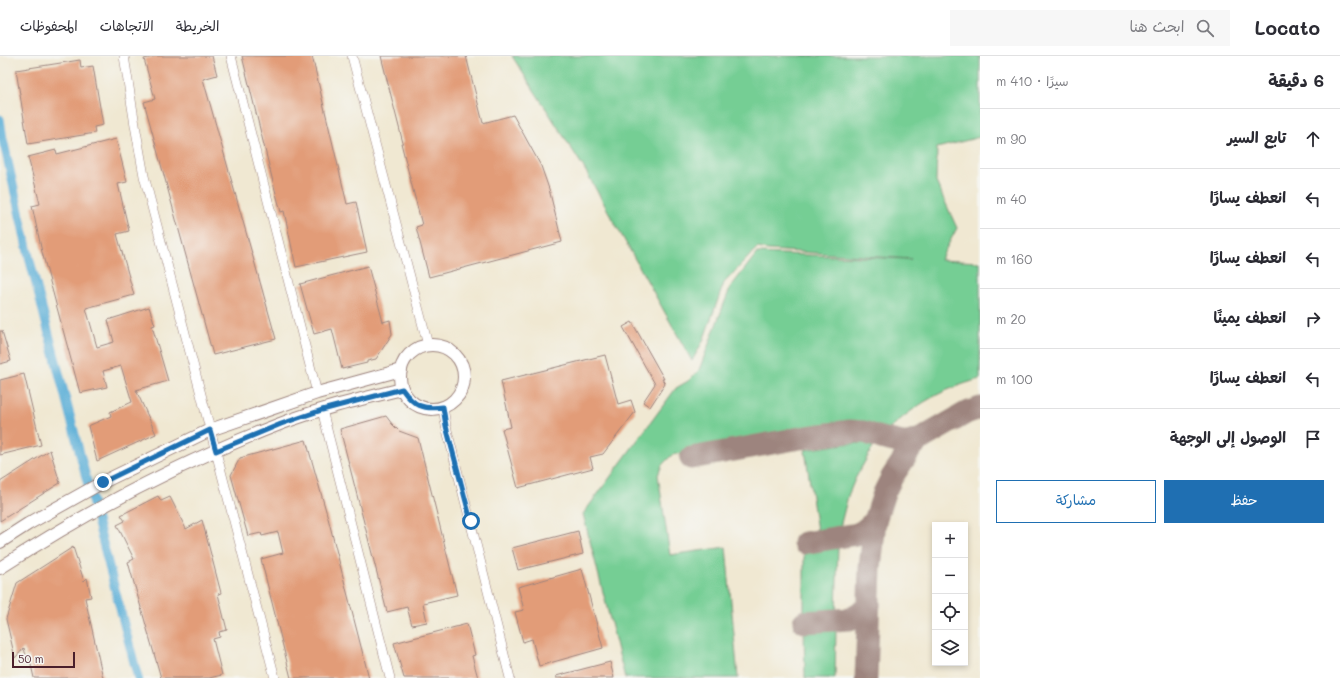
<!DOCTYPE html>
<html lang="ar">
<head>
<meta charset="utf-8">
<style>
  body { margin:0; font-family:Mali,"Playpen Sans Arabic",sans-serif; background:#f7f7f7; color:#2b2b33; direction:rtl }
  .controls { position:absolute; right:12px; bottom:12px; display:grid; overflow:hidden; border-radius:0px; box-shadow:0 2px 6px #0003 }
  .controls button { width:36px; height:36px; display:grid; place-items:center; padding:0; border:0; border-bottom:1px solid #e1e1e2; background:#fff; color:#2b2b33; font:20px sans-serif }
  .scale { position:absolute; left:12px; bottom:10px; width:63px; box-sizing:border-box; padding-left:4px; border:2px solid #4a1f2b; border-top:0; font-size:11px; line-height:14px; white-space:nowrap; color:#4a1f2b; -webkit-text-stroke:3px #f6f6f2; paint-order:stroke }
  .stop { position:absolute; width:12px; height:12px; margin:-9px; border:3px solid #1f6fb2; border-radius:50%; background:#fff }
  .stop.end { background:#1f6fb2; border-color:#fff; box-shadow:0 1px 4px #0008 }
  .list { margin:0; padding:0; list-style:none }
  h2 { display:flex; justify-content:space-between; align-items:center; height:52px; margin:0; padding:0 16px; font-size:17px }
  h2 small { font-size:13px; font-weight:400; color:#7c7c81 }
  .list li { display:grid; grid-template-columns:26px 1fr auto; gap:12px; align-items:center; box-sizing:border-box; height:60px; padding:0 16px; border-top:1px solid #e1e1e2 }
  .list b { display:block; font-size:15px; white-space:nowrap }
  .list em { font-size:13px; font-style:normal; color:#7c7c81 }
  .actions { display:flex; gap:8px; padding:12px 16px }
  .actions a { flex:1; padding:9px 0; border:1px solid #1f6fb2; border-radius:0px; text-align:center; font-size:14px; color:#1f6fb2 }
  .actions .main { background:#1f6fb2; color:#fff }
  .icon { flex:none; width:22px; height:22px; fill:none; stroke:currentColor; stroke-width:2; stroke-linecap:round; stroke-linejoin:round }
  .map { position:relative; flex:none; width:980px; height:622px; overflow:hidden; direction:ltr }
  header { display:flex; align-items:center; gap:24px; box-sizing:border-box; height:56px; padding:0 20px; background:#fff; border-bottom:1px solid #e1e1e2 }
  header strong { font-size:19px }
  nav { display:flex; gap:22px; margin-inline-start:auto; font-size:14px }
  .search { width:280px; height:36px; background:#f7f7f7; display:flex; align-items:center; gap:10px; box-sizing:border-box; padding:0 14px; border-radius:0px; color:#7c7c81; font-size:15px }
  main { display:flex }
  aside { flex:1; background:#fff }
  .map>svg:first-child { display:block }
</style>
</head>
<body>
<header>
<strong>Locato</strong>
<div class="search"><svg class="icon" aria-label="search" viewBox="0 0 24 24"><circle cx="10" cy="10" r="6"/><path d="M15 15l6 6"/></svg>ابحث هنا</div>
<nav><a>الخريطة</a><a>الاتجاهات</a><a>المحفوظات</a></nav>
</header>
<main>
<aside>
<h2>6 دقيقة<small>سيرًا · 410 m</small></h2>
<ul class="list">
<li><svg class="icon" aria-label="ahead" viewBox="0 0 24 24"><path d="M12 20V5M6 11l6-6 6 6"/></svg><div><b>تابع السير</b></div><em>90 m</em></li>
<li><svg class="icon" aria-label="left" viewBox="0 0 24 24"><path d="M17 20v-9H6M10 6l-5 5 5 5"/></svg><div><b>انعطف يسارًا</b></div><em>40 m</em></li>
<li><svg class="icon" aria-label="left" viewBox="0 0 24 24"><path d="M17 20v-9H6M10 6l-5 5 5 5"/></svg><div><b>انعطف يسارًا</b></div><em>160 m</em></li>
<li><svg class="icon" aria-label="right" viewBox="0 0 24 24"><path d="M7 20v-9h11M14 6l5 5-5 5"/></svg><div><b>انعطف يمينًا</b></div><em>20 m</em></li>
<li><svg class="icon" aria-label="left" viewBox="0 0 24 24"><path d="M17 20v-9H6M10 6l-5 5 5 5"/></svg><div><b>انعطف يسارًا</b></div><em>100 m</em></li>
<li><svg class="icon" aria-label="arrive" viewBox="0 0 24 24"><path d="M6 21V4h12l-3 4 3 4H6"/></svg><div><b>الوصول إلى الوجهة</b></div></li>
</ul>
<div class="actions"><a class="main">حفظ</a><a>مشاركة</a></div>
</aside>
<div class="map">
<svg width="980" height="622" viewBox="0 0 980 622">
  <rect width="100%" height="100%" fill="#f6f6f2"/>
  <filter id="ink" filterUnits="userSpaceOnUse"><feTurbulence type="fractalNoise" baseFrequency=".025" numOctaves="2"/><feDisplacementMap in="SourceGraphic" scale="8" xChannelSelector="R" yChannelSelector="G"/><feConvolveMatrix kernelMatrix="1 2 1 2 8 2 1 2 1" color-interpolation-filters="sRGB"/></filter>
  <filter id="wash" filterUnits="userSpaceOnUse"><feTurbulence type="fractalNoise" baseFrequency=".012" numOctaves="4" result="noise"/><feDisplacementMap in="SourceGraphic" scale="16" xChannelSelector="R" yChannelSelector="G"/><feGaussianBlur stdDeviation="0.9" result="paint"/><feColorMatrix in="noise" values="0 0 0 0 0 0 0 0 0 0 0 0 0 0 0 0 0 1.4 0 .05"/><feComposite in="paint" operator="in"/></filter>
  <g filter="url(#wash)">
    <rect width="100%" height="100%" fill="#f0e8d2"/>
    <!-- green -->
    <g fill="#75ce94" stroke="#607660">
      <path d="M512,0H980V81L937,92L936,126L957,172L940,204L980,206V323C940,334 918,347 887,375L857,367L845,368L802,374L672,399L662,409L658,419L670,499L726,491L738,622H625L583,458L676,332L688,325L699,314L730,232L757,197L911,203L768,194L757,192L724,227L703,285L692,305L584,112Z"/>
      <polygon points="867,387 873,391 855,423 848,440 839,475 803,481 803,477 817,475 805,394 844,388"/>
      <polygon points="834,488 838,490 836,558 804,561 804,493"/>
      <polygon points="836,572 835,622 805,622 804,573"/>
    </g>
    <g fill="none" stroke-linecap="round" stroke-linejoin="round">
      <!-- canal -->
      <polyline stroke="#5bafd7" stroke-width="9" points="0,63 3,83 30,205 138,622"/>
      <!-- taxiway -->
      <g stroke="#9d847e" stroke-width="23">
        <polyline points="691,402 800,382 850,375 864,376 881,382 902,387 908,387 921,383"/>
        <polyline points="804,487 857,478 863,475 875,465"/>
        <polyline points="804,566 850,563 859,558 869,549"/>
        <polyline points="866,622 870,513 875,465 884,437 892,421 912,391 921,383 966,357 980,352"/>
      </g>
    </g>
    <g id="blocks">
      <!-- building -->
      <g fill="#e29c78">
        <polygon points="156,0 212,0 217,19 203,23 276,283 213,299 144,46 155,43 144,3"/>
        <polygon points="242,0 312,0 347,148 356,146 367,196 296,211 284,155 281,156 274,130"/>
        <polygon points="381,0 466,0 483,67 513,59 541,110 549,133 562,186 429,221 416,171 422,169 401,87 403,87"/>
        <polygon points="80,4 81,12 93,10 103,69 94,71 95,77 28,88 16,14"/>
        <polygon points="116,83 127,126 118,128 129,175 117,178 134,239 86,252 97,291 114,286 108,264 149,251 155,269 152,270 168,325 136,334 156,378 97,405 88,370 111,360 110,356 132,346 121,310 103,315 107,331 80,337 42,196 32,150 40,148 28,101 56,94 57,98"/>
        <polygon points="368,210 383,266 390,264 392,278 376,303 367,305 367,307 342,313 332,273 314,278 300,228"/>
        <polygon points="632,266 664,323 662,323 665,328 650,351 643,346 655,328 623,271"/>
        <polygon points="0,275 2,275 11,305 0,308"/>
        <polygon points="605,299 618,348 631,344 635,356 603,398 590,401 593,412 518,432 502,373 511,371 501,325"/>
        <polygon points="24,318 41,389 0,399 0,324"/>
        <polygon points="386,360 392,368 399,375 418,382 457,539 423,547 427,566 412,569 407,551 387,556 340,373"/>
        <polygon points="306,384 328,462 369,622 291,622 261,503 283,497 278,476 262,480 261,477 248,480 231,419 240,402"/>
        <polygon points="50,394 60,427 0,465 0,426"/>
        <polygon points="158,440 161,445 170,441 186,473 202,464 221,537 218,538 227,574 219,576 220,581 213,583 222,619 209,622 161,622 128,506 134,503 117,469 125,465 121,459"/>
        <polygon points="578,475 583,498 518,514 512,492"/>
        <polygon points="73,491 84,525 87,522 91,541 85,542 103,622 34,622 29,600 26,600 24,592 15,602 6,563 17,527"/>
        <polygon points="582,513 603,592 539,610 532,583 523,586 515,556 524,554 518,531"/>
        <polygon points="467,568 475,599 472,600 478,622 404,622 394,587"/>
        <polygon points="610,606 614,622 556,622 556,620"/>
      </g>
    </g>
  </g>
  <g filter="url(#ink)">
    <use href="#blocks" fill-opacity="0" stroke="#9d847e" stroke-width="1"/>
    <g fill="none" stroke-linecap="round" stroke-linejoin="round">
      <!-- minor casing -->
      <g stroke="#9d847e" stroke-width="10">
        <g id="minor">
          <polyline points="124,0 135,69 144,120 275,622"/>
          <polyline points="231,0 317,337"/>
          <polyline points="352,0 428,289"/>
          <polyline points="443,351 446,370 510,622"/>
          <polyline points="322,354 390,622"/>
        </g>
      </g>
      <!-- tertiary casing -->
      <g stroke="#9d847e" stroke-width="14">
        <g id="tertiary">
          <circle cx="432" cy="321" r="32"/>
          <polyline points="0,486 28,468 103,426 210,374 317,337 401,314"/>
          <path d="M0,512C89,454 181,406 280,368C319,353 361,343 402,333"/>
        </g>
      </g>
      <!-- minor -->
      <use href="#minor" stroke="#fff" stroke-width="9"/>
      <!-- tertiary -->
      <use href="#tertiary" stroke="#fff" stroke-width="12"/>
    </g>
  </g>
  <g fill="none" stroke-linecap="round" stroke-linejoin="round" filter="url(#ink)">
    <!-- route -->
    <path stroke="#1f6fb2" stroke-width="5" d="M103,426L210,374L216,395L281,368L322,354L402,333C414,350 423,354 443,351L446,370L471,465"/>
  </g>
</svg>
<div class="controls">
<button>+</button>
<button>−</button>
<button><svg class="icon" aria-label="locate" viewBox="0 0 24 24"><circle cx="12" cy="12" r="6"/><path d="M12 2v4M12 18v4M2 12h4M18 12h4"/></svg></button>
<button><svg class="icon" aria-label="layers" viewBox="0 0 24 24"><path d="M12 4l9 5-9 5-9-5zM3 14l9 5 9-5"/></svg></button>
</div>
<div class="scale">50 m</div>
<div class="stop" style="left:471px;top:465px"></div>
<div class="stop end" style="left:103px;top:426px"></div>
</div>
</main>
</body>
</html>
